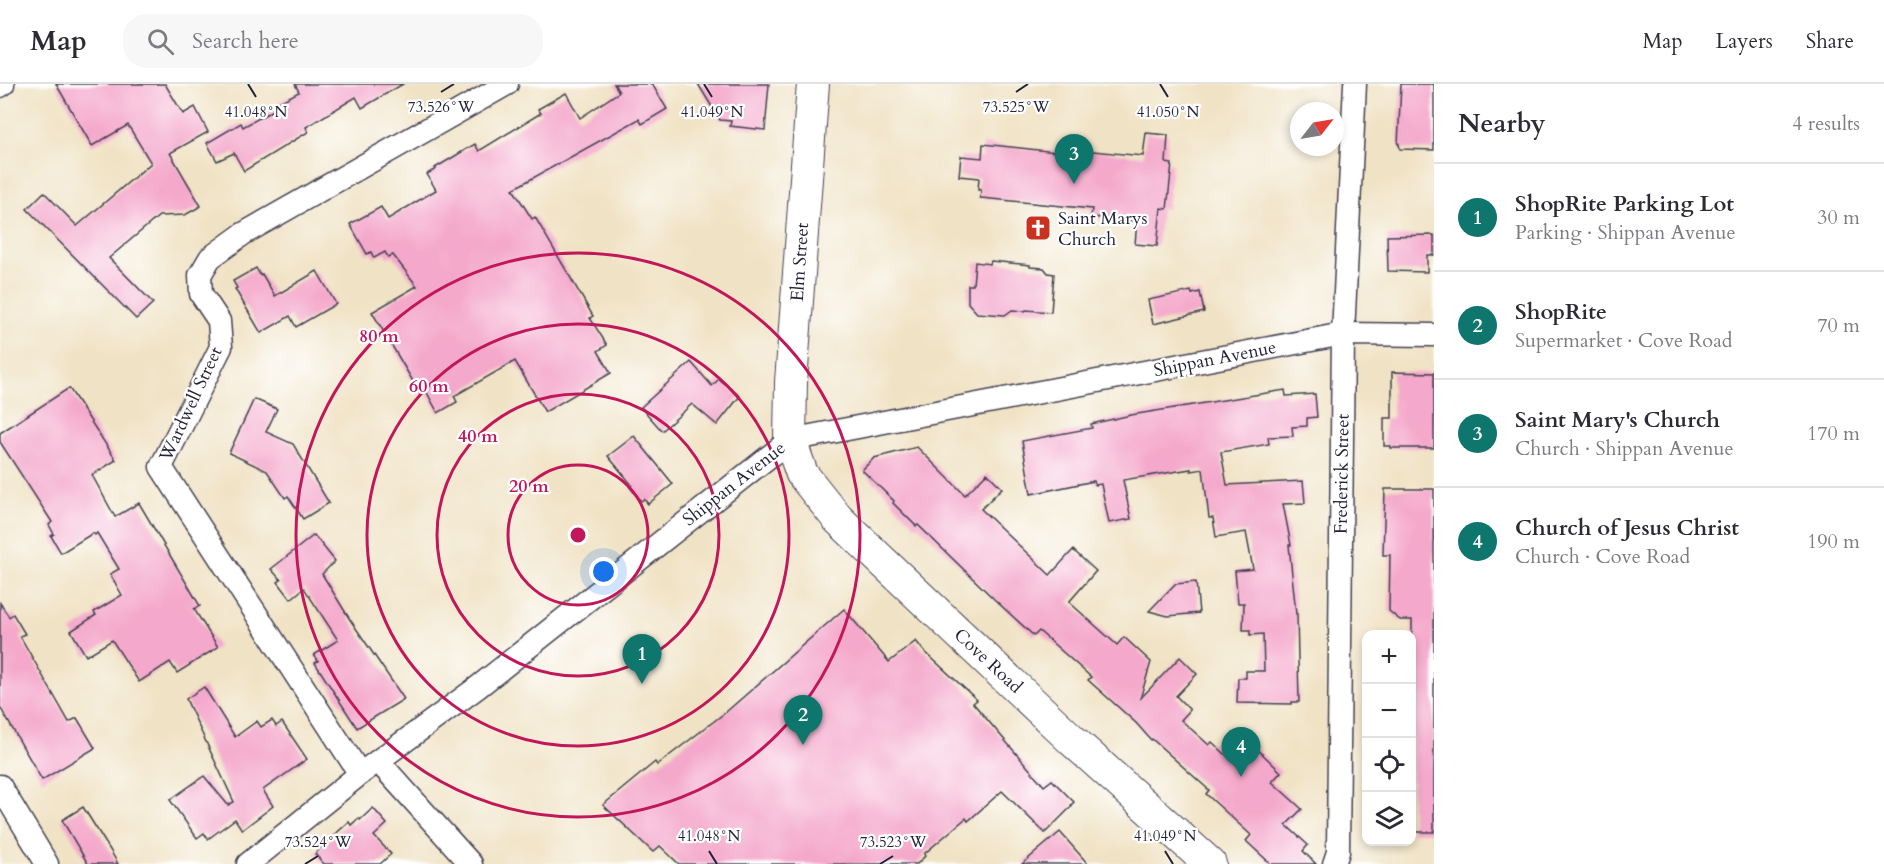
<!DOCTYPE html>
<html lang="en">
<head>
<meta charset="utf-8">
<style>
  body { margin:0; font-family:Cardo,serif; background:#f7f7f7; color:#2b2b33 }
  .controls { position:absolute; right:18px; bottom:18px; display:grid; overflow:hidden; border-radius:12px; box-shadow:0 3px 9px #0003 }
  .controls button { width:54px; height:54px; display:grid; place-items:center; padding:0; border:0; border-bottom:2px solid #e1e1e2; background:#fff; color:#2b2b33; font:30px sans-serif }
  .compass { position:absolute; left:1290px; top:18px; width:54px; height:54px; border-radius:50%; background:#fff; box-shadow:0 3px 9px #0003; rotate:59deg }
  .you { position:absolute; left:604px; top:488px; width:21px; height:21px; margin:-15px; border:4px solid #fff; border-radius:50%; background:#1a73e8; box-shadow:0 0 0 9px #1a73e833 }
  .badge { display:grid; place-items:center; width:39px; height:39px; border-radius:50%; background:#0f766e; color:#fff; font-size:20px; font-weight:700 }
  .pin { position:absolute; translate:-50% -50px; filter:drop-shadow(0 2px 3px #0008) }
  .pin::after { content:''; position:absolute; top:32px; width:21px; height:18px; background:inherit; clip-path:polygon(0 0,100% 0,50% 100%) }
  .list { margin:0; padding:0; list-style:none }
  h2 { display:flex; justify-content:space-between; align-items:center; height:78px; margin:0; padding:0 24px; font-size:26px }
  h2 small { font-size:20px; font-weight:400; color:#7c7c81 }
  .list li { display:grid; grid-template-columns:39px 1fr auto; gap:18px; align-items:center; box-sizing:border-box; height:108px; padding:0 24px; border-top:2px solid #e1e1e2 }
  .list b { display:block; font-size:22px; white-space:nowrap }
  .list p { margin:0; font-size:20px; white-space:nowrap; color:#7c7c81 }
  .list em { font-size:20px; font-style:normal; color:#7c7c81 }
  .icon { flex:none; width:33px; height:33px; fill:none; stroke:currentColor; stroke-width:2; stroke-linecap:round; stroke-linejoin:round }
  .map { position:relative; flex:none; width:1434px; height:780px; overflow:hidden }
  header { display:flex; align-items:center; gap:36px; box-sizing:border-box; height:84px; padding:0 30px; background:#fff; border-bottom:2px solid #e1e1e2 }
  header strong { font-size:28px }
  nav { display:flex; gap:33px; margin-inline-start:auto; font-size:21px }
  .search { width:420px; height:54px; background:#f7f7f7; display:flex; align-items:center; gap:15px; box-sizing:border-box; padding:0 21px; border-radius:24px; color:#7c7c81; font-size:22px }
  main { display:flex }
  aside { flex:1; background:#fff }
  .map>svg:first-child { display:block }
</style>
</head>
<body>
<header>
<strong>Map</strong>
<div class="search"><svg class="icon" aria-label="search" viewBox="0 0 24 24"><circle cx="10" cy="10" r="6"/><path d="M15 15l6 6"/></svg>Search here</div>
<nav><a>Map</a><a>Layers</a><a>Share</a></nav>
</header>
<main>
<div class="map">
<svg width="1434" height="780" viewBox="0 0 1434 780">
  <rect width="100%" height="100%" fill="#fff"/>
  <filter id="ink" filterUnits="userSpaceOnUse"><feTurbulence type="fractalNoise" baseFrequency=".0167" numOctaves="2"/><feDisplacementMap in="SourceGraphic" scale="12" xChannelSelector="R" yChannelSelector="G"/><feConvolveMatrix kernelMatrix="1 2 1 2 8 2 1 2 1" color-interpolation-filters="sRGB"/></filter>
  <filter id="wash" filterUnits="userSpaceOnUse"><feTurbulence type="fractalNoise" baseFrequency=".008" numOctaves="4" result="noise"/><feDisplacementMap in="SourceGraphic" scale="24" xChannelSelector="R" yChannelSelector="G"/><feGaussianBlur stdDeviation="1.35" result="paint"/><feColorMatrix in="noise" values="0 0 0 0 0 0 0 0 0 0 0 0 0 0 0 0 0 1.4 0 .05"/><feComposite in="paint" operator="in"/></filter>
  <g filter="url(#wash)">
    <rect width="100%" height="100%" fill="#f0e2c4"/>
    <g id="blocks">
      <!-- building -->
      <g fill="#f4a8cb">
        <polygon points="56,0 165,0 183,30 195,23 208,48 170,69 201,122 185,131 159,132 109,174 153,219 136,235 27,125 44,108 77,142 151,79 128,41 92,62"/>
        <polygon points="295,0 403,0 362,24 356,13 306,43 308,48 244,87 234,69 217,77 207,59 241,39 243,43 279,23 277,19 299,8"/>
        <polygon points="614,0 652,0 667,25 642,40 639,35 513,105 532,135 535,133 593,232 590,234 607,261 598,267 611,289 545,328 515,277 454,312 457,318 438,329 426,307 421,311 372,228 417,202 393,171 388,173 385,168 374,174 371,168 367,170 350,140 381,123 388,135 436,106 427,90 436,85 435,84 475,60 479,67 541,29 538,25 566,9 580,34 619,8"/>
        <polygon points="698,0 769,0 765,46 730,42 731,37 720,36"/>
        <polygon points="1401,0 1434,0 1434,66 1400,65 1399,60 1398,60"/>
        <polygon points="1146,49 1168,51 1166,79 1172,80 1167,125 1161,124 1157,162 1135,160 1137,137 1091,133 1092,125 981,114 980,114 981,106 978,106 979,94 959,92 961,72 982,74 983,60 1083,71 1083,66 1143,72"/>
        <polygon points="1434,151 1434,171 1427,171 1427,188 1388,187 1387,152"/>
        <polygon points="991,177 1030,181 1030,183 1044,184 1048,189 1054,190 1051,228 1026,226 1025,227 1012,226 1005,231 977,229 968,219 968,201 973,201 975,178 990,180"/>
        <polygon points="256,184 260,191 262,190 275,212 317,187 336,220 296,243 290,232 261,249 235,205 237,204 233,197"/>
        <polygon points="1191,207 1192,210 1200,208 1204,228 1153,240 1148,216"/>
        <polygon points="691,278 712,302 719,295 740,312 717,341 692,320 662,347 641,323"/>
        <polygon points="1392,288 1434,289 1434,364 1391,364 1391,362 1384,362 1384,334 1392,334"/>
        <polygon points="69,304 116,376 92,391 115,433 139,419 200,522 194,525 218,563 177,589 170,578 139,598 112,556 86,572 71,547 96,531 94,528 122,511 110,490 119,485 97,449 95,451 93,449 61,469 51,452 54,450 49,441 52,438 0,358 0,349"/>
        <polygon points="1285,306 1286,312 1315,310 1317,333 1307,334 1307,342 1292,343 1293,352 1268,353 1269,360 1221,368 1227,401 1303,397 1305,419 1283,420 1291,461 1289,461 1296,530 1297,530 1299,618 1292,618 1292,620 1237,619 1238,594 1246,594 1246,587 1264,587 1263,550 1250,551 1250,546 1243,546 1244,519 1238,519 1235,487 1253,485 1246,448 1216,453 1213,434 1209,434 1203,385 1191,387 1191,385 1123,396 1131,435 1109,439 1101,400 1095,401 1094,397 1031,410 1022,357 1092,344 1091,340 1131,331"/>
        <polygon points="254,315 277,325 266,348 293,360 329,419 303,435 288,412 285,414 267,387 229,369"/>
        <polygon points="634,352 673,400 648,420 644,415 641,417 630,403 632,401 608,372"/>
        <polygon points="917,363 965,411 987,389 1002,404 981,425 1050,491 1073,466 1096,487 1069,518 1117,561 1124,553 1151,578 1140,615 1180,573 1197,590 1176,612 1190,626 1181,636 1209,661 1212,658 1237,681 1254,662 1281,688 1272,698 1302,725 1286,741 1308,761 1303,767 1316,780 1271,780 1246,757 1251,751 1206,710 1209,706 1152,655 1151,656 1136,639 1088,596 1091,593 1039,547 1034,552 994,515 918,441 916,442 893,419 894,417 862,386 874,374"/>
        <polygon points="1385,405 1434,405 1434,748 1412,748 1412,536 1400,536 1389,527 1390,471 1383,471"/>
        <polygon points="314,451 335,477 322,490 349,534 404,615 357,644 315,579 318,577 314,571 338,556 304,504 291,515 278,498 281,496 271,485"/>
        <polygon points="1196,498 1199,529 1168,532 1149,527 1175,500"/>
        <polygon points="0,519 9,533 13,530 25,550 20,552 69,638 77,634 95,664 42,696 0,623"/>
        <polygon points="844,525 889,578 916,557 923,566 977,616 973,619 1044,702 1052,696 1074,718 1071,721 1072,722 1045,749 1002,707 968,737 966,734 924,770 925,772 917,780 679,780 660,762 653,768 603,721 655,678 657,681 726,628"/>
        <polygon points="204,603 235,653 257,637 261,643 272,636 276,642 282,638 307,675 263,706 273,722 242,746 235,735 208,755 204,749 197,754 170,716 204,692 228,721 234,718 186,615"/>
        <polygon points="83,723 110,766 118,780 88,780 62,736"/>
        <polygon points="373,724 387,740 374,752 391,770 380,780 324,780 315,770 322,762 349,738 351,741 359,734 360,736"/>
        <polygon points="1060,748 1088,780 1022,780"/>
      </g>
    </g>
  </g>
  <g filter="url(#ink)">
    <use href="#blocks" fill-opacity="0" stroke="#413f50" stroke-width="1.5"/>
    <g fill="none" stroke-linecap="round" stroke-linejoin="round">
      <!-- street casing -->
      <g stroke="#413f50" stroke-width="25">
        <g id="street">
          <polyline points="0,2 3,0"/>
          <polyline points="378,677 471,780"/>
          <polyline points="360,690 161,383 221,263 219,237 201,210 200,191 210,174 243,150 507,0"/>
          <polyline points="0,702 47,780"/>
          <polyline points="248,780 360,690 478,603 790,356 1343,250 1434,251"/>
          <polyline points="1334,780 1338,768 1343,250 1355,0"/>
        </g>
      </g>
      <!-- secondary casing -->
      <g stroke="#413f50" stroke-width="34">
        <polyline id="secondary" points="813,0 791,298 790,356 802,390 838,435 880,475 1072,656 1210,780"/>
      </g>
      <!-- street -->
      <use href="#street" stroke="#fff" stroke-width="22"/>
      <!-- secondary -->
      <use href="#secondary" stroke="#fff" stroke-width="32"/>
    </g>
  </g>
  <!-- ticks -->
  <path fill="none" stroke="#22223b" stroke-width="2" d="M248,0L256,13M704,0L712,13M1160,0L1168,13M441,8L454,0M1016,8L1028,0M709,767L717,780M1165,767L1173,780M305,780L318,772M880,780L893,772"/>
  <!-- distance rings -->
  <g fill="none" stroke="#c2185b" stroke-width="3">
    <circle cx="578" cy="451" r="70"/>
    <circle cx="578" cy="451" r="141"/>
    <circle cx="578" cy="451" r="211"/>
    <circle cx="578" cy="451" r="282"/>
  </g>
  <!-- icons -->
  <defs>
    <g id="church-square" transform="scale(1.35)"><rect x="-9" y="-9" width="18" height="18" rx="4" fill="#c8321e" stroke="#fff"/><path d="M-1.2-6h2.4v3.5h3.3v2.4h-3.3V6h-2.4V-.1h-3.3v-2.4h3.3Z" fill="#fff"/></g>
  </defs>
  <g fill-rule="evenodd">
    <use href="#church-square" x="1038" y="144"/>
  </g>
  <g text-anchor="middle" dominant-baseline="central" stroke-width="4.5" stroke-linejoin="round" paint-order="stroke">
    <!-- poi labels -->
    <g font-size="18" fill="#22223b" stroke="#fff" text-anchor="start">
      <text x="1058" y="134">Saint Marys<tspan x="1058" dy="21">Church</tspan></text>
    </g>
    <!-- street labels -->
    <g font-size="18" fill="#22223b" stroke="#fff">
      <text transform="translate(800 178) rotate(-86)">Elm Street</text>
      <text transform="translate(1215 275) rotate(-11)">Shippan Avenue</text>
      <text transform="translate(191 320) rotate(-65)">Wardwell Street</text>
      <text transform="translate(1342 390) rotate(-89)">Frederick Street</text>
      <text transform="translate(734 400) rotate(-38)">Shippan Avenue</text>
      <text transform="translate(988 577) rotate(43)">Cove Road</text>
    </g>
  </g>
  <g font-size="15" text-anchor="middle" fill="#22223b" stroke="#fff" stroke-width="4.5" stroke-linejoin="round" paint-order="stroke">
    <text x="1016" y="28">73.525°W</text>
    <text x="441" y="28">73.526°W</text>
    <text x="256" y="33">41.048°N</text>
    <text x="712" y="33">41.049°N</text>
    <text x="1168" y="33">41.050°N</text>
    <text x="709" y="757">41.048°N</text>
    <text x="1165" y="757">41.049°N</text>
    <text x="318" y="763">73.524°W</text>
    <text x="893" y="763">73.523°W</text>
  </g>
  <circle cx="578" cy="451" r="9" fill="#c2185b" stroke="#fff" stroke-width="3"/>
  <g font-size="18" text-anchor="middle" font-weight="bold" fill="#c2185b" stroke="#fff" stroke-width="4.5" stroke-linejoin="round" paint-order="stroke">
    <text x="379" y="258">80 m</text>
    <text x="429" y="308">60 m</text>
    <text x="478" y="358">40 m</text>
    <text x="529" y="408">20 m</text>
  </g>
</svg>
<div class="controls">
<button>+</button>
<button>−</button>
<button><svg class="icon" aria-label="locate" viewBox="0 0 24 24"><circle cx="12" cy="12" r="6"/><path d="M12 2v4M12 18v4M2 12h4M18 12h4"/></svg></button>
<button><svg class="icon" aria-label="layers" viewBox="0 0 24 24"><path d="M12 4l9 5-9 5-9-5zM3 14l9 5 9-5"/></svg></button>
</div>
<svg class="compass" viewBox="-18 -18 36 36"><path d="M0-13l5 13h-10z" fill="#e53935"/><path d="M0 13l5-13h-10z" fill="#7c7c81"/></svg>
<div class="you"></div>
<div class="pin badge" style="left:642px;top:600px">1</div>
<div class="pin badge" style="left:803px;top:661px">2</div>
<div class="pin badge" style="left:1074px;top:100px">3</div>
<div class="pin badge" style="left:1241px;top:693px">4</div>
</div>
<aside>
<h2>Nearby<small>4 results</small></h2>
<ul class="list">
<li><span class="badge">1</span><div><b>ShopRite Parking Lot</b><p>Parking · Shippan Avenue</p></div><em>30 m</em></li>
<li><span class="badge">2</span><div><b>ShopRite</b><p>Supermarket · Cove Road</p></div><em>70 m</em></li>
<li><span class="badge">3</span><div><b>Saint Mary's Church</b><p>Church · Shippan Avenue</p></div><em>170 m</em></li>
<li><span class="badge">4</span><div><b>Church of Jesus Christ</b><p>Church · Cove Road</p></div><em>190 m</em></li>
</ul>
</aside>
</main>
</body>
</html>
